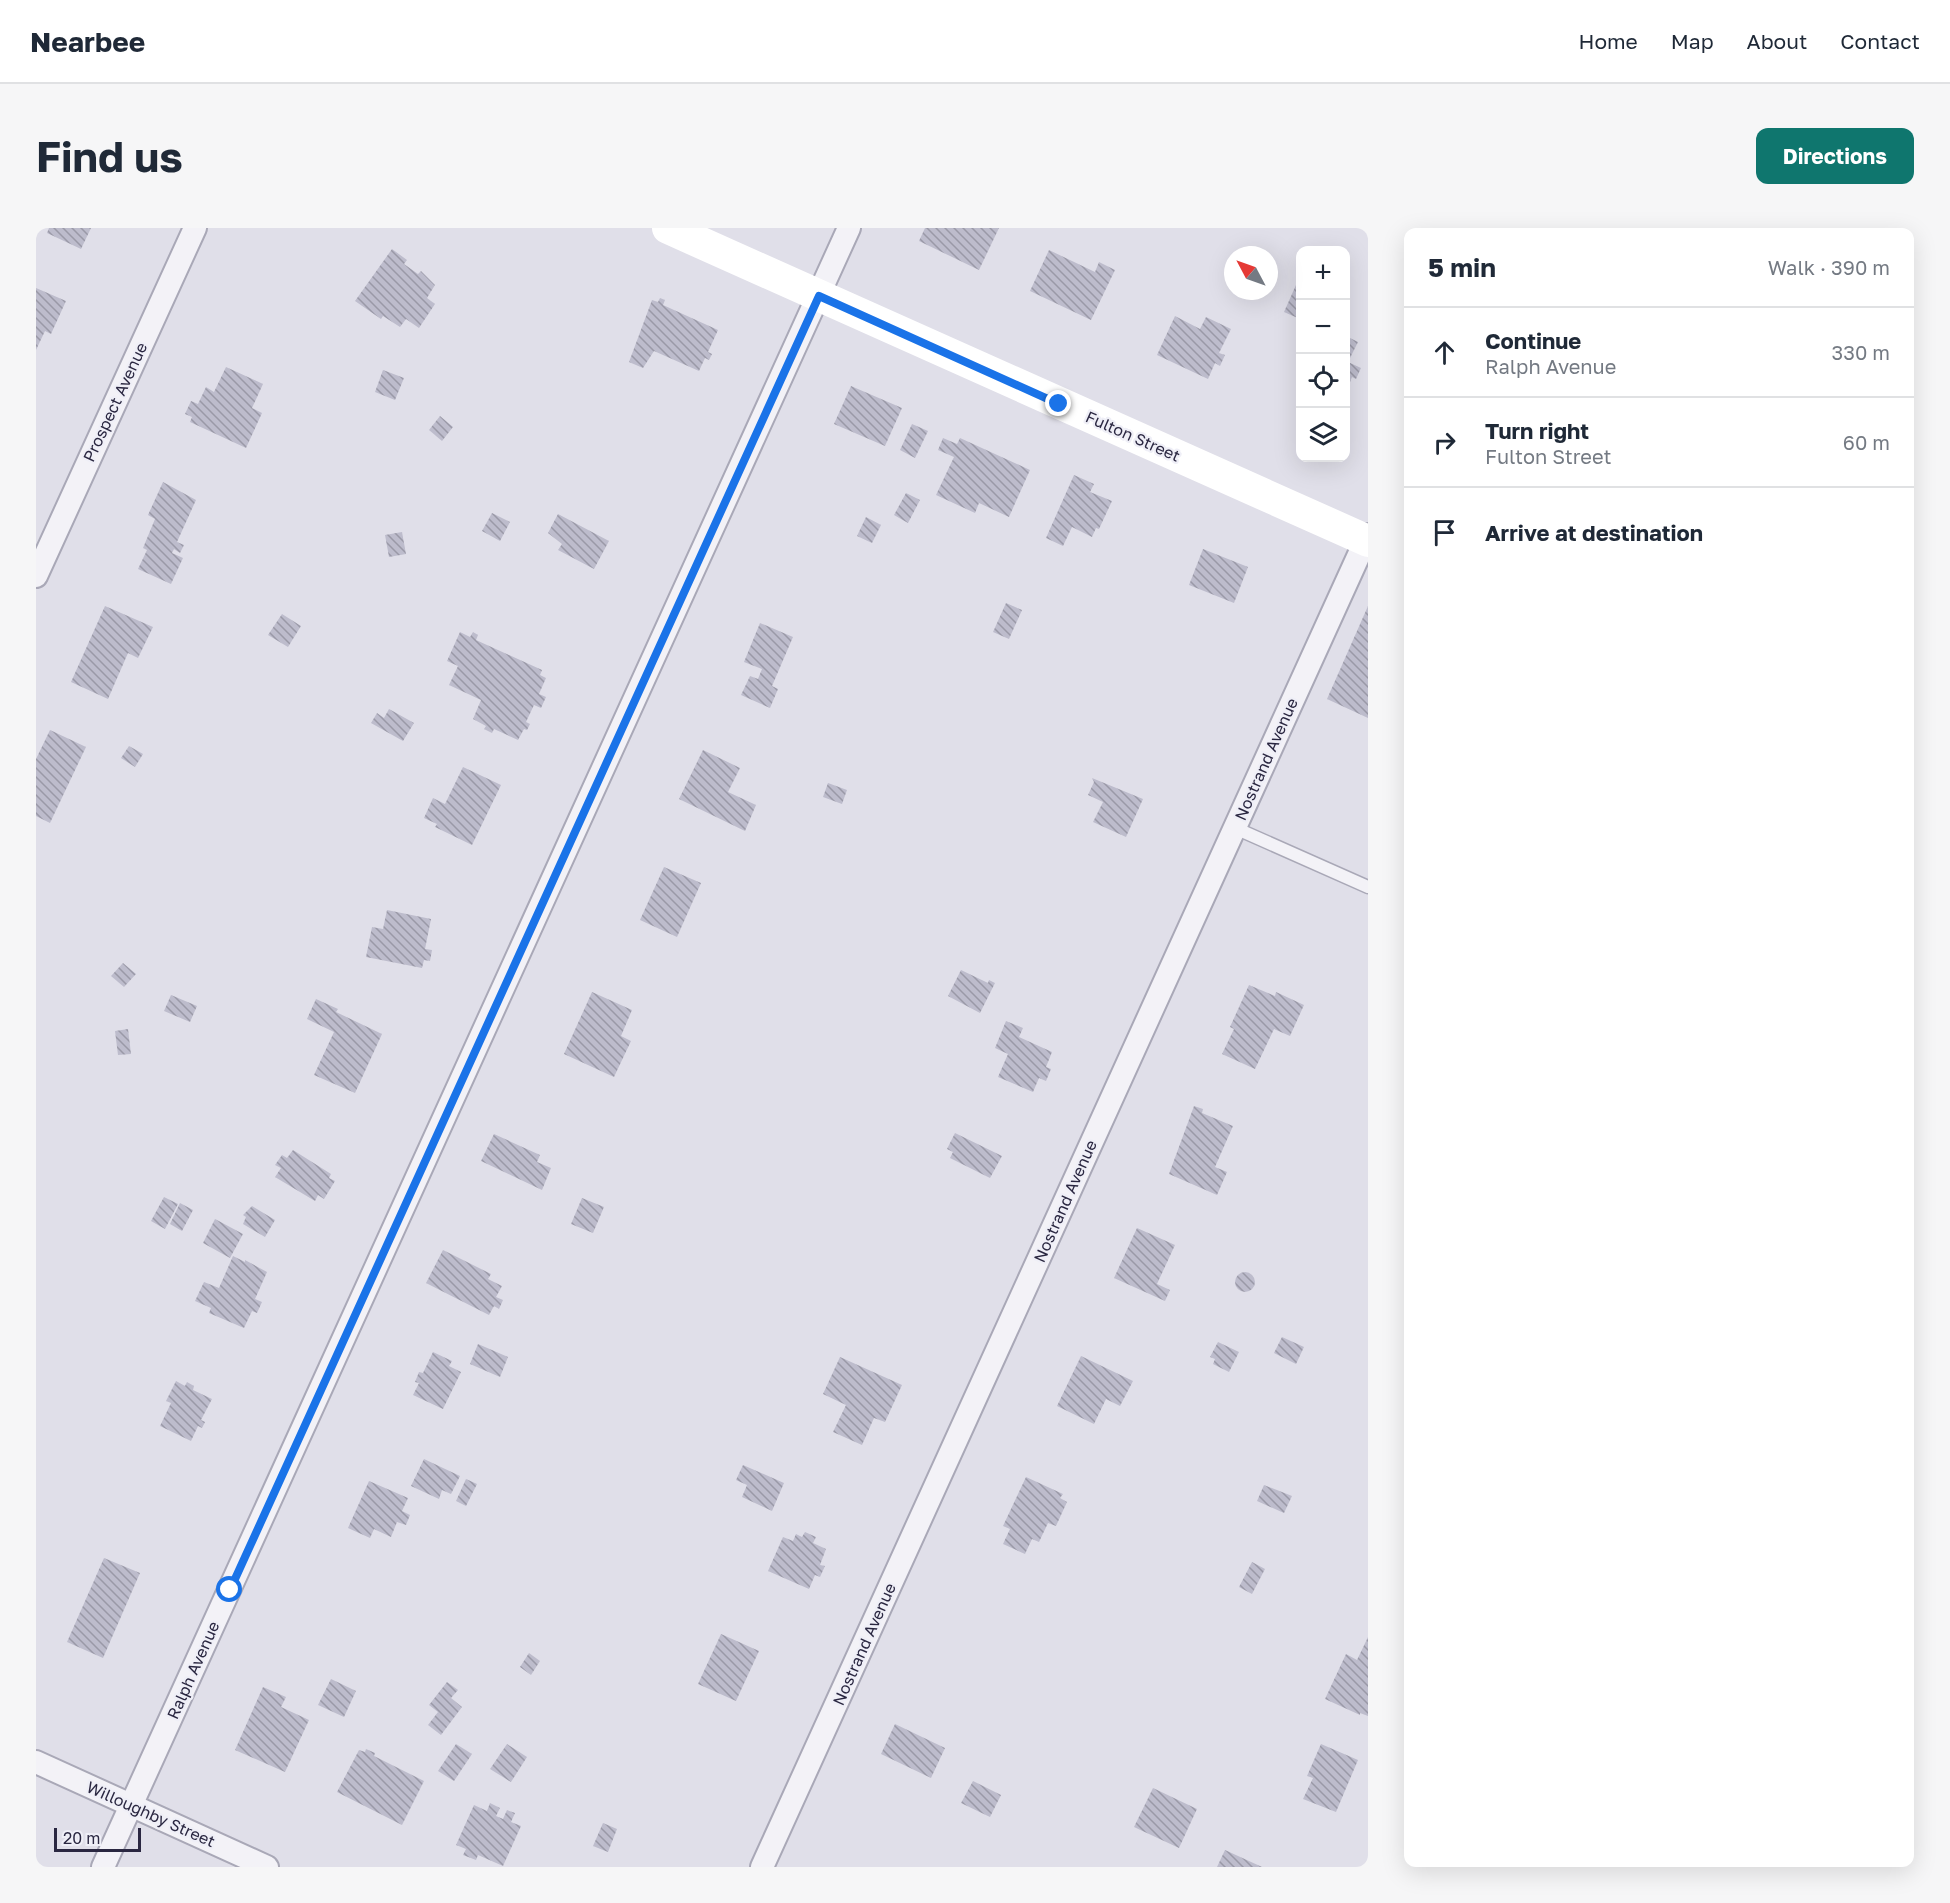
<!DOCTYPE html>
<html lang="en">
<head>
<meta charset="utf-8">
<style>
  body { margin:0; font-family:"Golos Text",sans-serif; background:#f6f6f7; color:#1f2937 }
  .controls { position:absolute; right:18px; top:18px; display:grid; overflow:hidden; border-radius:12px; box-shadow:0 6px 24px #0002 }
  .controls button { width:54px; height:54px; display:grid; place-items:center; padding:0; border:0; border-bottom:2px solid #e0e1e3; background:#fff; color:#1f2937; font:30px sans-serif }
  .compass { position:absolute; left:1188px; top:18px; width:54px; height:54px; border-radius:50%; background:#fff; box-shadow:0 6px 24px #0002; rotate:311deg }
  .scale { position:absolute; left:18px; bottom:15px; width:87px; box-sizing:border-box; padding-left:6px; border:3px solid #2a2741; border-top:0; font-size:16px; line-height:21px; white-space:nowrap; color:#2a2741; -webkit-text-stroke:4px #efeff7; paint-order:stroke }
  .stop { position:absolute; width:18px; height:18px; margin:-14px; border:4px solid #1a73e8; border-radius:50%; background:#fff }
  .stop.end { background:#1a73e8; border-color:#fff; box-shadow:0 2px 6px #0008 }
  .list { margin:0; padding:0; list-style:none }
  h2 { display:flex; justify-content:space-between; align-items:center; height:78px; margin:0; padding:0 24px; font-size:26px }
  h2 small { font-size:20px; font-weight:400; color:#747a83 }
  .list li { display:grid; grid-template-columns:39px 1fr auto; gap:18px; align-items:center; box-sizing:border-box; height:90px; padding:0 24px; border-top:2px solid #e0e1e3 }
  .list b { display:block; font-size:22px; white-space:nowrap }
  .list p { margin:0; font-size:20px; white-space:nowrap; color:#747a83 }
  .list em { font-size:20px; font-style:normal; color:#747a83 }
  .icon { flex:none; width:33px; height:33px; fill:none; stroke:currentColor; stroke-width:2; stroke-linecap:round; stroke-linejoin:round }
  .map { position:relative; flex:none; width:1332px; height:1639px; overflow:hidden; border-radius:12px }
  header { display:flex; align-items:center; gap:36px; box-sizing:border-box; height:84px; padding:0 30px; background:#fff; border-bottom:2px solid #e0e1e3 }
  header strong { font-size:28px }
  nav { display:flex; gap:33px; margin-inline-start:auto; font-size:21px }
  .intro { display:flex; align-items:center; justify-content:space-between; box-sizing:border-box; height:144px; padding:0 36px }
  h1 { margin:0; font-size:42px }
  .button { padding:15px 27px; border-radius:12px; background:#0f766e; color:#fff; font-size:21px; font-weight:700 }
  main { display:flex; gap:36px; padding:0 36px }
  aside { flex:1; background:#fff; border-radius:12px; box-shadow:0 6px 24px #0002 }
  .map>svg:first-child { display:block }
</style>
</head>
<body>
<header>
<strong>Nearbee</strong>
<nav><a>Home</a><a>Map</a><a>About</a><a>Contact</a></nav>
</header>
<div class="intro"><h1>Find us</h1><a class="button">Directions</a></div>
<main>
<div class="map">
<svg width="1332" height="1639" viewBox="0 0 1332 1639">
  <defs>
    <pattern id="building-back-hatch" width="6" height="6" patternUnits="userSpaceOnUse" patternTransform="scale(1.5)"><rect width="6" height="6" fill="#bdbccc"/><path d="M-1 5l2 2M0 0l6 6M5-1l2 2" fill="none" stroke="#9a99a7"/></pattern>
  </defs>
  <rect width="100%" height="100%" fill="#e0dfe9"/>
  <!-- building -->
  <g fill="url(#building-back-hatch)">
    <polygon points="13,0 55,0 45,21 11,5"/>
    <polygon points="889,0 963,0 943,42 883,13"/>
    <polygon points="356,21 371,32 368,36 382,46 385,43 399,57 391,70 399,76 383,100 370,91 364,99 347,88 345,91 319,73"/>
    <polygon points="1013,22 1059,44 1063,34 1079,42 1055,92 994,63"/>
    <polygon points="1264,48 1264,91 1248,84"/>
    <polygon points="0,60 30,73 15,106 9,103 0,122"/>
    <polygon points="624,70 629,72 627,77 682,102 672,124 676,126 673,132 669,130 663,143 618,123 607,140 593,134 616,72 622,74"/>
    <polygon points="1139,88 1164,101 1170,89 1195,101 1183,125 1189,127 1184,138 1179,135 1172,151 1121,127"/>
    <polygon points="1310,108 1322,114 1312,134 1325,140 1320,151 1316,149 1310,164"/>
    <polygon points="190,139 227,156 216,180 226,185 210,220 154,194 156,189 149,186 155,173 162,176 170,159 178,164"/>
    <polygon points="347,142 368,150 359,172 339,164"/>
    <polygon points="815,158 866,180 849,218 798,196"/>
    <polygon points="404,188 417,199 406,213 393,202"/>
    <polygon points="876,196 892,203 879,230 864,222"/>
    <polygon points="907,210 921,216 924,210 994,242 973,289 943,275 939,285 900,267 918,229 902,222"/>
    <polygon points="1038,247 1058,256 1054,264 1076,273 1063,301 1060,300 1056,309 1036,299 1027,318 1010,310"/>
    <polygon points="127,254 160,272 141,314 148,317 144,325 138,321 136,325 147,330 135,356 102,341 111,322 107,320 119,291 112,287"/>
    <polygon points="870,265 884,272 872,295 858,287"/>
    <polygon points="456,285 474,294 464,313 446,303"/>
    <polygon points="522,286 573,313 558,341 522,322 526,316 512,305"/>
    <polygon points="830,289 845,297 836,315 821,308"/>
    <polygon points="366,304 370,326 353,329 349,307"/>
    <polygon points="1167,321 1212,339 1198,375 1153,357"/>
    <polygon points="970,375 986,382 973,411 957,404"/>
    <polygon points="69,378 117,399 102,430 92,425 72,471 35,454"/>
    <polygon points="1332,378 1332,490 1291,471"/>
    <polygon points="246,386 265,398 252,419 232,407"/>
    <polygon points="724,395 757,409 736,458 742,461 734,480 705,467 714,448 722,451 726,441 708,434"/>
    <polygon points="424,404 434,409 437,404 442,407 440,412 506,442 504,447 510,450 503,466 510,469 505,480 498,477 490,494 494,496 491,502 488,501 482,512 458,501 456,505 448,501 450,498 437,491 445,472 413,457 422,438 411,433"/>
    <polygon points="353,481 378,495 367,513 335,495 341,485 348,490"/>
    <polygon points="14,502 50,519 14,595 0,588 0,531"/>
    <polygon points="93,518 107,526 99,539 85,530"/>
    <polygon points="667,522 704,540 692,564 720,577 709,603 643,571"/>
    <polygon points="427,539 465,557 436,617 399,599 401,596 388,590 397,570 409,576"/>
    <polygon points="1056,550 1107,571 1090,609 1057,594 1067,574 1052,567 1058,554"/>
    <polygon points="792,555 811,562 806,576 787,569"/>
    <polygon points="628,639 665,655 641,709 604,692"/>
    <polygon points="351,682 395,691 389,721 396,722 394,733 388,732 386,740 330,729 336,699 347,701"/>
    <polygon points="87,735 100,746 88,759 75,748"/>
    <polygon points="925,742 952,755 953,752 959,755 944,785 912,768"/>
    <polygon points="1213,757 1239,768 1240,764 1268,777 1254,808 1238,801 1219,841 1186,826 1198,801 1194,799"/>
    <polygon points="556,764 596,782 585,808 595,813 578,849 528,826"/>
    <polygon points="135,767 161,778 154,794 128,783"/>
    <polygon points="280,771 302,781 300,784 346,806 319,865 278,847 298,804 271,791"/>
    <polygon points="970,793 987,800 983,809 1016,824 1010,839 1015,841 1010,853 1003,850 997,864 962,849 972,826 959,820"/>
    <polygon points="92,801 95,826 82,827 79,803"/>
    <polygon points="1158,878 1167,881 1166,885 1197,898 1179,939 1191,944 1181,967 1133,946"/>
    <polygon points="919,905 966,928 954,950 914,930 917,924 911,921"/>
    <polygon points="458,906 504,927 501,934 515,940 506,962 445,933"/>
    <polygon points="257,922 295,946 293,950 299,953 288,971 282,967 279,973 239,949 245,940 239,937 246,927 251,930"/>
    <polygon points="128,969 142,976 129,1001 115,993"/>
    <polygon points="546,970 568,979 557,1005 535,996"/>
    <polygon points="144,975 157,982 146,1003 134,996"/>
    <polygon points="216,978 239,992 229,1009 207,996 210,989 207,987"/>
    <polygon points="179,991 207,1006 194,1030 167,1015"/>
    <polygon points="1101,1000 1139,1017 1121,1056 1134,1062 1129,1073 1078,1050"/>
    <polygon points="407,1022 455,1046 452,1051 466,1058 460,1069 467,1072 463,1081 458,1078 453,1087 390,1055"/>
    <polygon points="197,1028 209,1034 209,1032 231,1044 219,1071 226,1074 221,1085 216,1083 208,1100 173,1085 175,1080 159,1073 168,1054 183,1060"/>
    <circle cx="1209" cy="1054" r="10"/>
    <polygon points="1246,1109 1268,1119 1260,1136 1238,1125"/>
    <polygon points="1182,1114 1203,1124 1193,1144 1177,1136 1179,1131 1174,1129"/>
    <polygon points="442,1116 472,1129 464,1149 434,1136"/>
    <polygon points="397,1124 416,1133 413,1138 425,1144 407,1181 377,1167 383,1155 379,1154 383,1144 387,1145"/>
    <polygon points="1045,1128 1097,1153 1084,1178 1070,1171 1058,1196 1021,1178"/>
    <polygon points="804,1129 866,1157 849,1194 838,1190 826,1217 797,1204 810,1177 787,1166"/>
    <polygon points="140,1153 149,1158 151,1154 158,1158 157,1162 176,1171 165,1192 169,1194 166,1200 162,1198 155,1213 124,1198 135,1175 130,1173"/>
    <polygon points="388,1231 424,1248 415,1266 406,1262 403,1271 375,1258"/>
    <polygon points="707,1237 748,1255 736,1283 706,1269 711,1257 700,1252"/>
    <polygon points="990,1249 1027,1266 1024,1270 1031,1274 1020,1298 1012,1295 1003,1314 996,1311 989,1326 967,1316 974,1301 967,1298"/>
    <polygon points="430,1251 441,1256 430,1278 420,1273"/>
    <polygon points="333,1253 372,1270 366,1283 374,1287 370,1297 361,1294 355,1309 338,1301 334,1310 312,1300"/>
    <polygon points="1228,1257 1256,1268 1248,1285 1221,1273"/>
    <polygon points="769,1304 780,1309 777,1315 790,1321 784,1337 789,1338 784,1349 779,1347 773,1361 732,1343 747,1309 757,1313 760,1306 766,1309"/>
    <polygon points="68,1330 104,1345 67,1430 31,1414"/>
    <polygon points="1216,1334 1229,1341 1216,1366 1203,1359"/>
    <polygon points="685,1406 723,1423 700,1473 662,1456"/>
    <polygon points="1332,1409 1332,1488 1324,1485 1324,1487 1289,1471 1310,1426 1321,1432"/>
    <polygon points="493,1425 504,1433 495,1447 484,1439"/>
    <polygon points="295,1451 320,1463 308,1489 282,1477"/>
    <polygon points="411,1454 422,1462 415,1470 426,1479 405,1507 392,1497 402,1484 393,1477"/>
    <polygon points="227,1459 250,1469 245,1479 273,1492 249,1544 199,1522"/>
    <polygon points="859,1496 909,1520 895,1550 845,1526"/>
    <polygon points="420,1516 436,1526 418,1553 402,1543"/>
    <polygon points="471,1516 491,1529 475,1554 454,1541"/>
    <polygon points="1285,1516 1322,1532 1300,1584 1267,1571 1277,1550 1271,1548"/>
    <polygon points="330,1521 339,1525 338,1528 388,1553 366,1597 301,1564 323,1522 329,1524"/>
    <polygon points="937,1553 965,1567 954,1589 925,1575"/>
    <polygon points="1117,1560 1161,1581 1143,1620 1098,1599"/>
    <polygon points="454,1575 464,1580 460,1588 467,1591 471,1582 479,1585 475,1594 485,1598 467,1638 442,1627 440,1632 427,1627 430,1621 420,1617 438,1577 451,1583"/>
    <polygon points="567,1595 581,1601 572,1624 557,1618"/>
    <polygon points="1189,1622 1226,1639 1181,1639"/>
  </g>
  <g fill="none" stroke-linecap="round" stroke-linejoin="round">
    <!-- lane casing -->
    <g stroke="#a9a8b7" stroke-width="15">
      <polyline id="lane" points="1199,600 1332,659"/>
    </g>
    <!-- street casing -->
    <g stroke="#a9a8b7" stroke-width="26">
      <g id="street">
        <polyline points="0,348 159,0"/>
        <polyline points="0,1534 231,1639"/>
        <polyline points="67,1639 813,0"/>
        <polyline points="726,1639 1332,307"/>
      </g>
    </g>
    <!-- lane -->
    <use href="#lane" stroke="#f3f2f7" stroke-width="12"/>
    <!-- street -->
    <use href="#street" stroke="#f3f2f7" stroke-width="22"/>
    <!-- secondary -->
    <polyline stroke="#fff" stroke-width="32" points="632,0 1332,313"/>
  </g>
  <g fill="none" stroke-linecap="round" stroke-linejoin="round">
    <!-- route -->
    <polyline stroke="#1a73e8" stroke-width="8" points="194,1362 783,68 1023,176"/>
  </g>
  <g text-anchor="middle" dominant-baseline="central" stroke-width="4.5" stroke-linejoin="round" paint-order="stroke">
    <!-- street labels -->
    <g font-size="16" fill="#2a2741" stroke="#efeff7">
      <text transform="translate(79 174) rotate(-65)">Prospect Avenue</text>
      <text transform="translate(1097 208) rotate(24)">Fulton Street</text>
      <text transform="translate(1230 531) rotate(-66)">Nostrand Avenue</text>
      <text transform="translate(1029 973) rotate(-66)">Nostrand Avenue</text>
      <text transform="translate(828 1416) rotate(-66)">Nostrand Avenue</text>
      <text transform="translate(157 1442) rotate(-66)">Ralph Avenue</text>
      <text transform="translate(115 1586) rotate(24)">Willoughby Street</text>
    </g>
  </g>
</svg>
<div class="controls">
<button>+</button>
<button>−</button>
<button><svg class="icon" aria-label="locate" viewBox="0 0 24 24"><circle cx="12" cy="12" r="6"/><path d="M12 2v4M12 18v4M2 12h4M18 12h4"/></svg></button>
<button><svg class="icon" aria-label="layers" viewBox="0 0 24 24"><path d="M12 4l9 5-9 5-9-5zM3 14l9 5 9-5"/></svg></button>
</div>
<svg class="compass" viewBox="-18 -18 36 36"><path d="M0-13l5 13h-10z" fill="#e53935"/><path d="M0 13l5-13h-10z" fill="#747a83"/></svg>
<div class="scale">20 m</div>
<div class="stop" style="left:194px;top:1362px"></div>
<div class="stop end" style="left:1023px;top:176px"></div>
</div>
<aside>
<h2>5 min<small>Walk · 390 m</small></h2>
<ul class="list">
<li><svg class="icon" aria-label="ahead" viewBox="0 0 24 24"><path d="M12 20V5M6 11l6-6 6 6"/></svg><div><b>Continue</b><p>Ralph Avenue</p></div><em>330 m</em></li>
<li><svg class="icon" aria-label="right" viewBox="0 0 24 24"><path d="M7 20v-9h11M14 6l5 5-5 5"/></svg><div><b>Turn right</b><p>Fulton Street</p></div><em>60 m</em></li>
<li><svg class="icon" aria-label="arrive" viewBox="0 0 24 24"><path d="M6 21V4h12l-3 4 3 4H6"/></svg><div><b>Arrive at destination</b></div></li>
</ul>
</aside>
</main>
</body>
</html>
